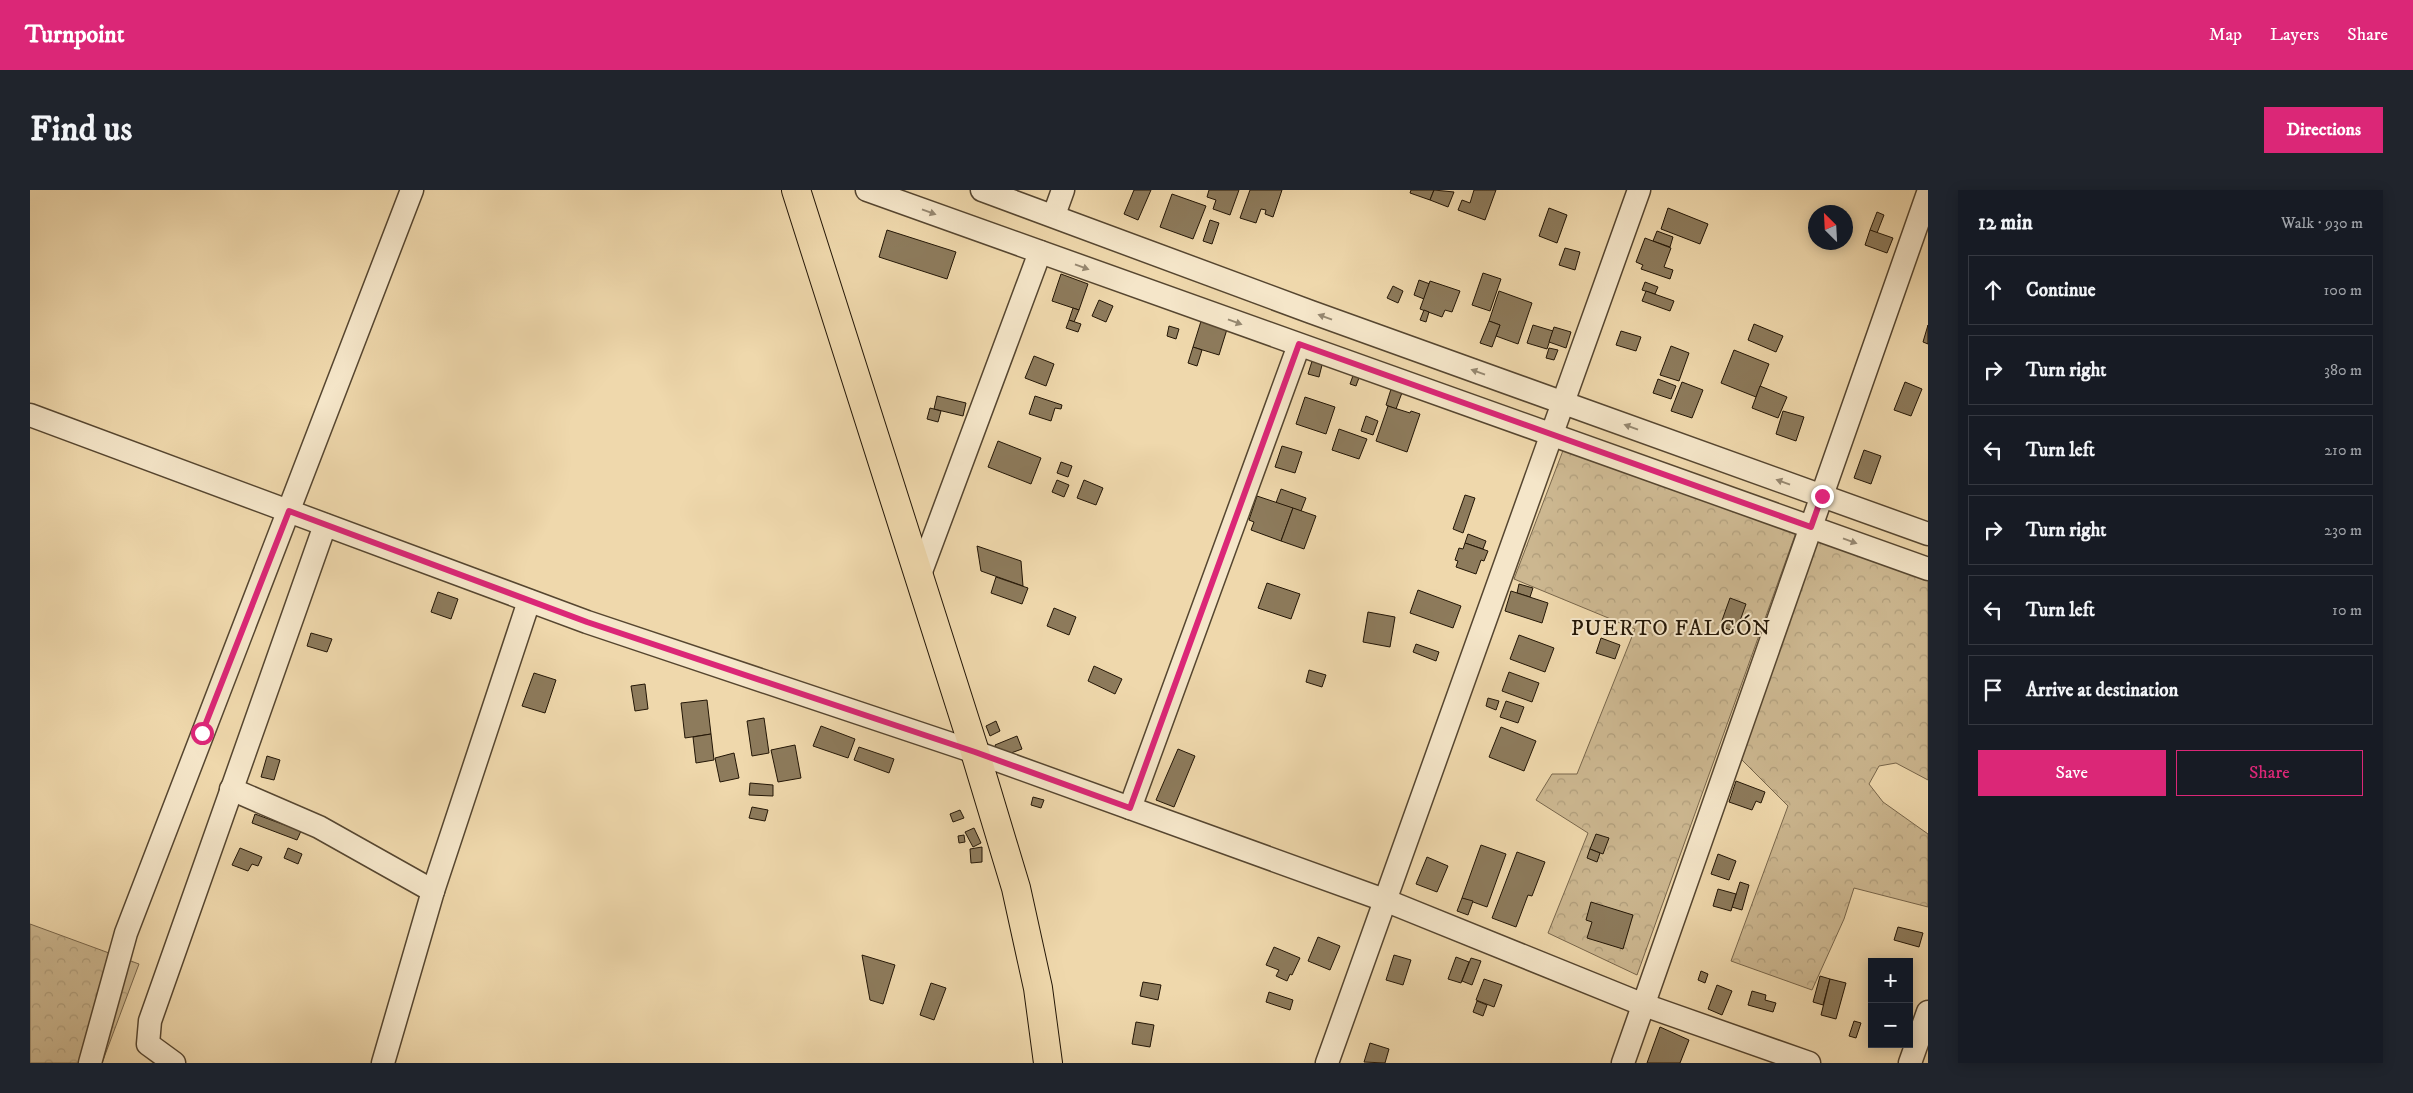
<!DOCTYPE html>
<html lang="en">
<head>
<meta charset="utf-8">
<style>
  body { margin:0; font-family:"IM FELL DW Pica",serif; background:#20242c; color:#f1f3f6 }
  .controls { position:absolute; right:15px; bottom:15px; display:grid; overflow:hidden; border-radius:0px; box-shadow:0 2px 12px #0003 }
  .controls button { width:45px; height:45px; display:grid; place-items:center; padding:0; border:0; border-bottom:1px solid #363941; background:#171b24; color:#f1f3f6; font:25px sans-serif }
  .compass { position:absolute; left:1778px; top:15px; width:45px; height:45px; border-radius:50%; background:#171b24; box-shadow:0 2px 12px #0003; rotate:336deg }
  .stop { position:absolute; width:15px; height:15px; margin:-11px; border:4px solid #db2777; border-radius:50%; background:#fff }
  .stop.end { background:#db2777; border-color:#fff; box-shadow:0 1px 5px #0008 }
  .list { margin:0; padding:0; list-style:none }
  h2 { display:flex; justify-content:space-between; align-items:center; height:65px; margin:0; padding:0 20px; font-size:21px }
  h2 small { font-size:16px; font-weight:400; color:#9ea1a6 }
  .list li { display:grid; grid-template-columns:32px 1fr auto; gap:15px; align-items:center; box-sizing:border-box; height:70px; margin:0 10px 10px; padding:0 10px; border:1px solid #363941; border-radius:0px }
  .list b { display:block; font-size:19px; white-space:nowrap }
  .list em { font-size:16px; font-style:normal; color:#9ea1a6 }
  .actions { display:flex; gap:10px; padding:15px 20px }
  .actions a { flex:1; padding:11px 0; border:1px solid #db2777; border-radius:0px; text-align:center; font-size:18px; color:#db2777 }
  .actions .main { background:#db2777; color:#fff }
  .icon { flex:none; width:28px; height:28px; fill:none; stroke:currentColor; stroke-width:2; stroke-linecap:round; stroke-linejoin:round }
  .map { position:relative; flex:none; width:1898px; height:873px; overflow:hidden; border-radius:0px }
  header { display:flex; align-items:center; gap:30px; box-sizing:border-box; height:70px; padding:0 25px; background:#db2777; color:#fff }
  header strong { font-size:24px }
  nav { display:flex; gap:28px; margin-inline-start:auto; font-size:18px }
  .intro { display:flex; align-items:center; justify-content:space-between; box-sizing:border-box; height:120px; padding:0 30px }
  h1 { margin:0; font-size:35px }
  .button { padding:12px 22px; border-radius:0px; background:#db2777; color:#fff; font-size:18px; font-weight:700 }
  main { display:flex; gap:30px; padding:0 30px }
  aside { flex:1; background:#171b24; border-radius:0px; box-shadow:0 2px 12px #0003 }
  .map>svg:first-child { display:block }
</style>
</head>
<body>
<header>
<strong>Turnpoint</strong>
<nav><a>Map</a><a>Layers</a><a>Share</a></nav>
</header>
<div class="intro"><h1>Find us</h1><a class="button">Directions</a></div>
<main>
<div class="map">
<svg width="1898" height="873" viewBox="0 0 1898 873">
  <defs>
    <pattern id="forest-crowns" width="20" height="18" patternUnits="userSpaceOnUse" patternTransform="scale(1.25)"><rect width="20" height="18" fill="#ccb790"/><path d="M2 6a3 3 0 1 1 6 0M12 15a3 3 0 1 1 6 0" fill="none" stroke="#af9d7b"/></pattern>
  </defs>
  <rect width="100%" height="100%" fill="#efd8ac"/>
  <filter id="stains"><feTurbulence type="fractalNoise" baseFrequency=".004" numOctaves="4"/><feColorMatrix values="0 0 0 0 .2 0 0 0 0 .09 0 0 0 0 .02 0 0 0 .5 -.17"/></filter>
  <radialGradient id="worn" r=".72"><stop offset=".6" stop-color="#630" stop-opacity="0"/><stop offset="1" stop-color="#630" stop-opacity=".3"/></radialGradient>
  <!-- forest -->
  <g fill="url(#forest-crowns)" stroke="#78664b">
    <polygon points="1537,250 1769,334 1607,785 1518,743 1558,643 1506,610 1522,584 1547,584 1605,439 1484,389"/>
    <polygon points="1789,342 1898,381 1898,590 1866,573 1849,576 1839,594 1853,612 1898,644 1898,717 1824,698 1814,729 1782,800 1701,771 1758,616 1711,569"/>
    <polygon points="0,734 109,774 72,873 0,873"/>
  </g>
  <!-- building -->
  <g fill="#8d7b5c" stroke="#231606">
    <polygon points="1104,0 1121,0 1108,30 1094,24"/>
    <polygon points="1179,0 1209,0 1200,25 1183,19 1186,10 1177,7"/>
    <polygon points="1220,0 1252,0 1243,27 1235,24 1236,20 1231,19 1226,33 1210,28"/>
    <polygon points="1381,0 1404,0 1400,10 1380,3"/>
    <polygon points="1404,0 1424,2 1418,17 1400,10"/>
    <polygon points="1444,0 1466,0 1455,30 1428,20 1432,10 1440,13"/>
    <polygon points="1142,4 1176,16 1163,49 1130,37"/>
    <polygon points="1519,18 1537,25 1527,53 1509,46"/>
    <polygon points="1638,18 1678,34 1670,54 1631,39"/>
    <polygon points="1847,22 1854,25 1847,43 1840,40"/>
    <polygon points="1180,30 1189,33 1182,54 1173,51"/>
    <polygon points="857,40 926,62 917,89 849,67"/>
    <polygon points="1840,40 1863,48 1857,63 1835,55"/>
    <polygon points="1627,41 1643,47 1640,57 1623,51"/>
    <polygon points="1615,48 1641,58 1634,77 1643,80 1640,89 1611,79 1613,75 1606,72"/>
    <polygon points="1535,58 1550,62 1545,80 1529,75"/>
    <polygon points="1453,83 1471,89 1460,121 1442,115"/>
    <polygon points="1031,84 1058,94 1049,120 1022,111"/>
    <polygon points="1389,90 1400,94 1394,109 1384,105"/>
    <polygon points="1400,91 1430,101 1422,122 1415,120 1412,127 1390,119"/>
    <polygon points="1615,92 1628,97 1625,104 1612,100"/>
    <polygon points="1363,96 1373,101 1368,113 1357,108"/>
    <polygon points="1469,101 1502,113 1488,154 1466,146 1470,135 1459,131"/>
    <polygon points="1616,101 1644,111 1640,121 1612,111"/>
    <polygon points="1069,110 1083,116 1076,132 1062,126"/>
    <polygon points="1043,118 1049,120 1044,132 1039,130"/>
    <polygon points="1394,120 1399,122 1396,132 1390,130"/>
    <polygon points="1172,128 1198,136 1189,165 1163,157"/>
    <polygon points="1039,130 1051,134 1048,142 1036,138"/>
    <polygon points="1459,131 1470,135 1462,157 1450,153"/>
    <polygon points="1724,134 1753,146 1746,162 1718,150"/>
    <polygon points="1503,135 1523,141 1517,159 1497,153"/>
    <polygon points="1898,135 1898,154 1893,152"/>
    <polygon points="1139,136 1149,139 1146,149 1137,146"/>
    <polygon points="1524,137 1541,142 1536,158 1519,152"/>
    <polygon points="1591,141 1611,147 1606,161 1586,155"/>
    <polygon points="1641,156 1659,163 1649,191 1630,185"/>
    <polygon points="1163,157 1172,160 1167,176 1158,173"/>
    <polygon points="1519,158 1528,160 1524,170 1516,168"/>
    <polygon points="1704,160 1739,174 1726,207 1691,193"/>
    <polygon points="1004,166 1024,174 1016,196 995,188"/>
    <polygon points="1283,168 1293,171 1289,187 1278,184"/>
    <polygon points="1324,183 1330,185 1326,196 1320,194"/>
    <polygon points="1628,189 1646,196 1641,209 1623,203"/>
    <polygon points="1652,192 1673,200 1662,228 1641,221"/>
    <polygon points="1875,192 1892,199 1881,226 1864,220"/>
    <polygon points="1362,196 1373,200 1366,219 1356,215"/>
    <polygon points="1730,196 1757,207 1748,228 1722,218"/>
    <polygon points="907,206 936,213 933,226 904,219"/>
    <polygon points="1005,206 1032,215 1031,219 1025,218 1021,231 999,224"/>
    <polygon points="1275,207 1305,217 1296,244 1266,234"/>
    <polygon points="1358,216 1380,223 1381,221 1390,224 1377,262 1346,251"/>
    <polygon points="900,218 911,221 908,232 897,229"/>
    <polygon points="1753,221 1774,227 1766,251 1746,244"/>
    <polygon points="1336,226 1348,231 1343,245 1331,241"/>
    <polygon points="1309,239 1337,249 1329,269 1302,260"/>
    <polygon points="968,251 1011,268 1001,294 958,277"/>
    <polygon points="1252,256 1272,262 1265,283 1245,277"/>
    <polygon points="1834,260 1851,266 1841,294 1824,288"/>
    <polygon points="1031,272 1042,276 1038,287 1027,283"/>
    <polygon points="1027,290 1039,295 1034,307 1022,302"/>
    <polygon points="1054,290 1073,298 1066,315 1047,308"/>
    <polygon points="1251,299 1276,308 1271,321 1246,313"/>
    <polygon points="1435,305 1445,308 1433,343 1423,339"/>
    <polygon points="1227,306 1263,318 1251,351 1221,340 1224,332 1219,330"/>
    <polygon points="1263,318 1286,326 1274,359 1251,351"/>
    <polygon points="1438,344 1456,351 1453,359 1435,353"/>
    <polygon points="1435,353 1458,361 1454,371 1451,370 1446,384 1426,377 1428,371 1425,370 1429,358 1433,359"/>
    <polygon points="947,356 991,371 993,396 951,381"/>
    <polygon points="966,387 998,398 992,414 961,403"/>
    <polygon points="1237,393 1270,404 1261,429 1228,418"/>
    <polygon points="1489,394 1503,398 1500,407 1487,403"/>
    <polygon points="1388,400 1431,416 1423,438 1380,423"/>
    <polygon points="1481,401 1518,413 1512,433 1475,421"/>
    <polygon points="408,402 428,409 421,429 401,422"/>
    <polygon points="1700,408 1716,414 1706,442 1690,436"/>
    <polygon points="1024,418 1046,427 1039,445 1017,436"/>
    <polygon points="1338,422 1365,427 1360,457 1333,452"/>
    <polygon points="281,443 302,449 297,462 277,456"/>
    <polygon points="1489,445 1524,458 1515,482 1480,469"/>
    <polygon points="1571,448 1590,455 1585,469 1566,463"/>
    <polygon points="1386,454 1409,462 1406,471 1383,462"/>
    <polygon points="1064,476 1092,489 1085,504 1058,491"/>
    <polygon points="1279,480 1296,485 1292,497 1276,492"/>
    <polygon points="1479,482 1509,493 1502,512 1472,501"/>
    <polygon points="504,483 526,490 515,523 492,516"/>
    <polygon points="615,494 618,519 605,521 601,496"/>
    <polygon points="1458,508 1469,511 1466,520 1456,516"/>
    <polygon points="677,510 681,544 655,548 651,513"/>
    <polygon points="1476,511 1494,517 1488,533 1470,527"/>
    <polygon points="734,528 739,563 722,566 717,531"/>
    <polygon points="966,531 970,541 960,546 956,536"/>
    <polygon points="791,536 825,549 818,568 783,556"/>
    <polygon points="1471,537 1506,551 1494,581 1459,567"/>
    <polygon points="681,544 684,570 666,573 663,547"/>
    <polygon points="987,546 992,559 970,567 965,555"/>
    <polygon points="765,555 771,588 748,592 741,560"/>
    <polygon points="829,557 864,569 859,583 824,570"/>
    <polygon points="1148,559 1165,566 1144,617 1126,610"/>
    <polygon points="704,563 709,588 690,592 685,568"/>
    <polygon points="237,566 250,570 244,590 231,587"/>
    <polygon points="1706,591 1735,602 1731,613 1726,611 1722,620 1699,612"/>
    <polygon points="720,593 743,595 743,606 719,605"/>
    <polygon points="1003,607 1014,610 1011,618 1001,615"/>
    <polygon points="722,617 738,620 735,631 719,628"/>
    <polygon points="930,620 934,628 923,632 920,624"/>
    <polygon points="225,624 271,641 267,650 222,633"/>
    <polygon points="944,638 951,653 943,657 935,642"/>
    <polygon points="1566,644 1579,648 1573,664 1560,659"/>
    <polygon points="934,645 935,652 929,653 928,646"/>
    <polygon points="1451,655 1476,664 1457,717 1432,708"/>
    <polygon points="952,657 952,672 941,673 940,659"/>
    <polygon points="210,658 232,667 228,676 222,674 218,681 202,675"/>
    <polygon points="258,658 272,664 268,674 254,668"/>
    <polygon points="1560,659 1570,663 1567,672 1557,668"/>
    <polygon points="1487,662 1515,672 1502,706 1498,705 1486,737 1462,728"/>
    <polygon points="1688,664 1706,671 1699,690 1681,684"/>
    <polygon points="1397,667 1418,676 1407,702 1386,694"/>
    <polygon points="1710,692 1719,695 1712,720 1702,717"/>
    <polygon points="1688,699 1706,704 1701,721 1683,716"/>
    <polygon points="1432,708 1443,711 1438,725 1427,721"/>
    <polygon points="1561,712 1603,725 1593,759 1557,748 1562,732 1556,730"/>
    <polygon points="1868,737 1893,743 1889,757 1864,750"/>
    <polygon points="1288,747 1310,756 1300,780 1278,771"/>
    <polygon points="1244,757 1270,768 1262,785 1260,784 1257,791 1246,786 1249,780 1236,775"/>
    <polygon points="832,765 865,775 853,814 840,810"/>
    <polygon points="1364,765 1381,770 1373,795 1356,790"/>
    <polygon points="1426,767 1439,772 1431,793 1418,789"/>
    <polygon points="1441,768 1451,771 1442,795 1432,791"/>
    <polygon points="1671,781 1678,784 1675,793 1668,790"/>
    <polygon points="1790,786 1800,789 1793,815 1783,812"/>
    <polygon points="1454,789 1472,795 1464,817 1446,810"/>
    <polygon points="1800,789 1816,793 1806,829 1791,825"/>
    <polygon points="1113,792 1131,795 1128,810 1110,806"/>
    <polygon points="901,793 916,798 904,830 890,825"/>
    <polygon points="1687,795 1702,801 1692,825 1678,819"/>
    <polygon points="1722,801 1736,805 1735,810 1746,813 1743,822 1718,815"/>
    <polygon points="1239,802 1263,810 1260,820 1236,812"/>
    <polygon points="1447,811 1457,815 1453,826 1443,822"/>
    <polygon points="1824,831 1831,833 1826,848 1819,846"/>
    <polygon points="1106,832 1124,835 1120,857 1102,854"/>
    <polygon points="1630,837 1659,850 1650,873 1617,873"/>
    <polygon points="1340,853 1359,859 1355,873 1334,872"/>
  </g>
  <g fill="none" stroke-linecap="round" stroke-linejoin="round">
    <!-- minor casing -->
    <g stroke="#564630" stroke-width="25">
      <g id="minor">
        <polyline points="837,0 1898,379"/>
        <polyline points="952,0 1281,122 1898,344"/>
        <polyline points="1024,25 1033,0"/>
        <polyline points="0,225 557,432 945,562 1357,711 1614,815 1779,873"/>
        <polyline points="889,387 1010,62"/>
        <polyline points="201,599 289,637 403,701"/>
        <polyline points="1100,618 1269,155"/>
        <polyline points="60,873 96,743 382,0"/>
        <polyline points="144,873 118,854 120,831 295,335"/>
        <polyline points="353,873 403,701 499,411"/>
        <polyline points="1297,873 1609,0"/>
        <polyline points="1593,873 1898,3"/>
        <polyline points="1880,873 1898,822"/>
      </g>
    </g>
    <!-- highway casing -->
    <g stroke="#231606" stroke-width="30">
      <polyline id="highway" points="766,0 945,562 986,698 1008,798 1018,873"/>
    </g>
    <!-- minor -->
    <use href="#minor" stroke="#f5e6c9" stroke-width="22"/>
    <!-- highway -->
    <use href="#highway" stroke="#efd8ac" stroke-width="28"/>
  </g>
  <!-- one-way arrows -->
  <defs><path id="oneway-solid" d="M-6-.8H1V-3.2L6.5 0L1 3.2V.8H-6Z" transform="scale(1.25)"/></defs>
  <g fill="#968871">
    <use href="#oneway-solid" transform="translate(899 22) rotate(20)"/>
    <use href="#oneway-solid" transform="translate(1052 77) rotate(20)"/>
    <use href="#oneway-solid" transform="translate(1295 127) rotate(-160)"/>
    <use href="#oneway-solid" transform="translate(1205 132) rotate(20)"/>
    <use href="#oneway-solid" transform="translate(1448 182) rotate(-160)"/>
    <use href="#oneway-solid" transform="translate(1601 237) rotate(-160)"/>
    <use href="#oneway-solid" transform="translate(1753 292) rotate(-160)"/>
    <use href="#oneway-solid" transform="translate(1820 351) rotate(20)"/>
  </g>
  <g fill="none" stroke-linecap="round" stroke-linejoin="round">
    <!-- route -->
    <polyline stroke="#db2777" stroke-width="6" points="172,543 259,321 557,432 945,562 1100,618 1269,154 1781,337 1792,306"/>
  </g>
  <g text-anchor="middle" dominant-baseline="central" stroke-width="4" stroke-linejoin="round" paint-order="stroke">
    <!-- quarter labels -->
    <g font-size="22" letter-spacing="1" fill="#231606" stroke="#f5e6c9">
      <text x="1641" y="438">PUERTO FALCÓN</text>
    </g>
  </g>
  <rect width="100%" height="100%" filter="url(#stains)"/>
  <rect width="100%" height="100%" fill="url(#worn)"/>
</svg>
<div class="controls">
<button>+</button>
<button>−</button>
</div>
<svg class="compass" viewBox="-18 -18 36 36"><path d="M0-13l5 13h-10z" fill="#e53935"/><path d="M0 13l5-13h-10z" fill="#9ea1a6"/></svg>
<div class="stop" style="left:172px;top:543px"></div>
<div class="stop end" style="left:1792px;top:306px"></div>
</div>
<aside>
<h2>12 min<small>Walk · 930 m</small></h2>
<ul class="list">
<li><svg class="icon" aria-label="ahead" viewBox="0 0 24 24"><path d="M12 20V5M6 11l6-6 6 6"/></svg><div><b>Continue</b></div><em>100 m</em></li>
<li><svg class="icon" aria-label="right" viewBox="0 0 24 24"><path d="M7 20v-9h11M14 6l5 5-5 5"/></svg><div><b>Turn right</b></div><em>380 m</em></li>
<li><svg class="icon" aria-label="left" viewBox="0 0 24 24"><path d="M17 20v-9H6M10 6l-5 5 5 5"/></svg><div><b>Turn left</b></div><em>210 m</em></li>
<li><svg class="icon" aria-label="right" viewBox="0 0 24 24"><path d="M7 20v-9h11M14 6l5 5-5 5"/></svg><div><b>Turn right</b></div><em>230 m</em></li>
<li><svg class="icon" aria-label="left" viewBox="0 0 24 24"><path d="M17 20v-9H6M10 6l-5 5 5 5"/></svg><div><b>Turn left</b></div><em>10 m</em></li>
<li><svg class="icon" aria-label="arrive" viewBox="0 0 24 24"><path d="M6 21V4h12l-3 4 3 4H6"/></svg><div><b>Arrive at destination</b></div></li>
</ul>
<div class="actions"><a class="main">Save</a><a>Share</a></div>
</aside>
</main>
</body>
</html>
